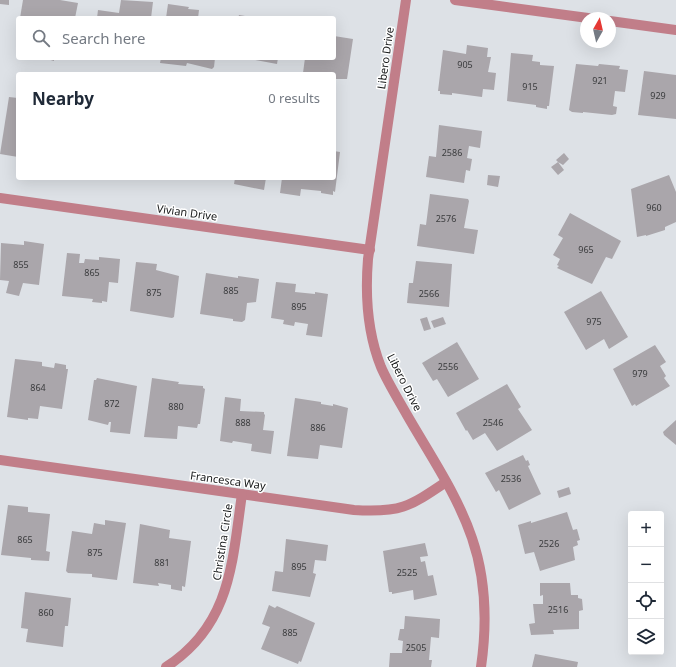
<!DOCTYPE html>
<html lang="en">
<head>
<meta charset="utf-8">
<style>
  body { margin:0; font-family:"Noto Sans",sans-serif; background:#f6f6f7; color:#1f2937 }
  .controls { position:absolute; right:12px; bottom:12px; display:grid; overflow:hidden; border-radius:4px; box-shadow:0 4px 16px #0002 }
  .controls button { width:36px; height:36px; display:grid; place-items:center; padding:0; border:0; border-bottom:1px solid #e0e1e3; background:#fff; color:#1f2937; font:20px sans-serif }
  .compass { position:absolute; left:580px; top:12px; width:36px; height:36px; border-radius:50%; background:#fff; box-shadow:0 4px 16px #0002; rotate:8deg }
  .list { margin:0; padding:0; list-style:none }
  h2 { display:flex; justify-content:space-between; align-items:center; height:52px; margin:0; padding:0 16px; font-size:17px }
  h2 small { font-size:13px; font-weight:400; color:#747a83 }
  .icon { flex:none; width:22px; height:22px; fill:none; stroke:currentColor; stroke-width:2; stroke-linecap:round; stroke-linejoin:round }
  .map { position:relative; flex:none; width:676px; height:667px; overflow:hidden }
  .search { position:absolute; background:#fff; box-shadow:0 4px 16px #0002; left:16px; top:16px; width:320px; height:44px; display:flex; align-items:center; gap:10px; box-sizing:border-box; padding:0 14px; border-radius:4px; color:#747a83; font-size:15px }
  .panel { position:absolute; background:#fff; box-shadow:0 4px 16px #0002; left:16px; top:72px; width:320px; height:108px; border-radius:4px }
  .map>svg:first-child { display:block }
</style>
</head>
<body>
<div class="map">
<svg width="676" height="667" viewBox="0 0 676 667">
  <rect width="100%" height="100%" fill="#dde1e6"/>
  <!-- building -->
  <g fill="#aaa6ab">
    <polygon points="0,0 9,0 9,5 0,4"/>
    <polygon points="23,0 60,0 78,3 75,18 20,18"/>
    <polygon points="121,0 153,2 151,18 97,18 98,10 119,13"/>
    <polygon points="168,4 189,7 188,9 199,10 198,18 166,18"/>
    <polygon points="239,15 251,17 251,18 238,18"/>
    <polygon points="334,36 353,39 347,79 334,79 334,74 303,73 305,58 334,58"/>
    <polygon points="467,45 488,48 487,57 491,57 488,72 496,73 494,90 483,89 482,97 452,93 452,95 440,94 440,91 438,91 443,50 466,54"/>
    <polygon points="511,53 533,55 532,61 540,62 540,65 554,66 549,106 547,106 547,109 536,107 536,105 507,101"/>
    <polygon points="44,58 54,58 54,61"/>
    <polygon points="161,58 215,58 214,67 212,69 187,63 186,66 160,63"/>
    <polygon points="244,58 278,58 277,64"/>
    <polygon points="576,64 598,66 599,64 620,66 619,69 628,70 625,92 615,91 613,106 617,107 616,114 612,115 583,112 583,113 572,112 569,110"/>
    <polygon points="644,71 676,75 676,119 638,115"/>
    <polygon points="9,97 18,98 18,157 0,154"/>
    <polygon points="439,125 482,131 480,148 469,146 467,158 472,159 470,171 466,170 464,183 426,177 429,156 436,157"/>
    <polygon points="334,151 340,152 335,192 333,191 333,195 321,193 321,191 301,189 300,196 280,193 282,178 334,178"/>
    <polygon points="564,153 569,159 563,165 558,162 564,170 558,175 551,167 558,162 556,160"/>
    <polygon points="488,175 500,176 498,187 487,185"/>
    <polygon points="669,175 676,192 676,222 665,227 665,230 646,236 646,235 637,237 631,189"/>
    <polygon points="235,178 266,178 264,190 234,184"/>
    <polygon points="430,194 468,199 469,201 464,228 478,230 474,254 417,246 420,224 426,225"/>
    <polygon points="570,213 621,241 612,259 606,257 592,284 557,268 559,266 557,265 560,259 553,255 563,238 558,235"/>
    <polygon points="24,241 44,244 39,285 23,283 19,296 6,293 9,281 0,280 1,243 24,245"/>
    <polygon points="67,253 80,254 79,263 84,263 85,259 99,260 99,257 120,259 118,283 109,282 107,302 102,301 102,303 92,302 93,299 62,296"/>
    <polygon points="416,261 452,264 449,307 407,303 409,283 413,283"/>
    <polygon points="136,262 157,264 156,270 179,276 174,317 172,318 130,311"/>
    <polygon points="206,273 238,278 238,276 259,279 256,302 247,303 245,320 242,322 233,321 233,319 200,314"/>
    <polygon points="276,282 296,284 295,292 315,294 315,292 328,294 322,337 306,335 308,324 295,322 294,326 283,324 284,320 271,318"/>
    <polygon points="601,291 628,337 609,349 604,339 586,350 564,312"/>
    <polygon points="427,317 431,329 424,331 420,319"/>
    <polygon points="443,317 446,324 434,328 431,321"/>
    <polygon points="457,342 479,379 448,397 437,379 433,381 422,363"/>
    <polygon points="655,345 666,362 660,366 666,376 664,378 670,386 636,406 635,404 632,406 613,369"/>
    <polygon points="15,359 42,362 42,366 54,368 55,363 66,365 66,369 68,369 62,409 40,406 38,419 28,418 28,420 7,417"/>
    <polygon points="97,378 137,386 130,434 110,432 111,422 109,422 108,425 88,420 94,380 96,380"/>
    <polygon points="152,378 179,382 178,384 203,386 203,388 205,389 200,424 198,424 197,428 178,426 177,439 144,437"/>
    <polygon points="507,384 521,407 518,409 532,430 497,451 485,433 473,440 467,430 466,431 456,413"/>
    <polygon points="225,397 241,399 240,411 264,412 264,414 265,415 263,430 274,431 271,454 251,451 252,444 233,441 232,443 220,441"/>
    <polygon points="295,398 321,402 321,404 333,406 333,404 348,408 342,448 320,445 318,459 287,456"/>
    <polygon points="676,420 676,445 664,435 663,432"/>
    <polygon points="523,455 526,461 528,460 530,465 528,466 541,494 509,510 499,490 496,492 485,473"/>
    <polygon points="569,487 571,494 559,498 557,491"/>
    <polygon points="8,505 28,507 28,512 50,514 46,551 50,552 49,561 31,560 31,558 1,555"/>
    <polygon points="567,512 573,530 577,529 580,540 577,541 578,545 573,547 575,560 540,571 534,552 525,554 518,525 531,521 531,523"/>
    <polygon points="105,520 126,523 117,580 92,577 92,574 68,573 66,571 72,531 92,534 94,523 105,525"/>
    <polygon points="140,524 170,530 169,538 191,541 185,587 182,586 182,591 171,589 171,585 158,583 159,586 133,583"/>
    <polygon points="286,539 328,545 326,561 315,560 313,573 316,574 310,597 272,591 275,571 283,572"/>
    <polygon points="425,543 428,556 420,557 421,562 425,561 428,576 433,575 437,595 414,600 413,590 392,594 392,592 389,592 383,551"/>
    <polygon points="540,583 570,583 571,595 578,595 578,598 582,599 583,610 579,611 579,629 553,630 554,634 531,635 529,624 535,623 533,604 543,604 543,595 540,596"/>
    <polygon points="25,592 71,598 68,626 65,626 63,647 26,642 28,629 21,628"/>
    <polygon points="269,605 275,608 277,606 315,623 301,662 299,661 298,664 261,649 270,627 262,624"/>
    <polygon points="405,616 440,619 439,638 431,637 429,660 432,660 431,667 389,667 390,653 402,653 403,641 398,640 400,629 404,629"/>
    <polygon points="535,654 578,662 577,667 532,667"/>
  </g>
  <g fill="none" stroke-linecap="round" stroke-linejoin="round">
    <!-- street -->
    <g stroke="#c17e89" stroke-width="10">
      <path d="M406,0L368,259C365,296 367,332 381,367C388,383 398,399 407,415C430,455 457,494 472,538C486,579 487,625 481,667"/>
      <polyline points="455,0 588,18"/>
      <polyline points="610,21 676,30"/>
      <polyline points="0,198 370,250"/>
      <path d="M0,460L354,510C400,513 409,507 446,482"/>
      <path d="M166,667C231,625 232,563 242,494"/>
    </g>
  </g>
  <g text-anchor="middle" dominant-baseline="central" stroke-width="3" stroke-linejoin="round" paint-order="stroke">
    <!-- number labels -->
    <g font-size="9" fill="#3b3c3e">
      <text x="465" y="64">905</text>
      <text x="600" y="80">921</text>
      <text x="530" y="86">915</text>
      <text x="658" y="95">929</text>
      <text x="452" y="152">2586</text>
      <text x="654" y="207">960</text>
      <text x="446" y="218">2576</text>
      <text x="586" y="249">965</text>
      <text x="21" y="264">855</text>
      <text x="92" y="272">865</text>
      <text x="231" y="290">885</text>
      <text x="154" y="292">875</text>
      <text x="429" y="293">2566</text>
      <text x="299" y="306">895</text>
      <text x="594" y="321">975</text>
      <text x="448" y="366">2556</text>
      <text x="640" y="373">979</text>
      <text x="38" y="387">864</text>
      <text x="112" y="403">872</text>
      <text x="176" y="406">880</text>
      <text x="243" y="422">888</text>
      <text x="493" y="422">2546</text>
      <text x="318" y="427">886</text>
      <text x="511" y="478">2536</text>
      <text x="25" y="539">865</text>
      <text x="549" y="543">2526</text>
      <text x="95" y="552">875</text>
      <text x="162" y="562">881</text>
      <text x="299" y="566">895</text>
      <text x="407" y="572">2525</text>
      <text x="558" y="609">2516</text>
      <text x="46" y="612">860</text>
      <text x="290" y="632">885</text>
      <text x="416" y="647">2505</text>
    </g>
    <!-- street labels -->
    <g font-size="11" fill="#161819" stroke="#fff">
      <text transform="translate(385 58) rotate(-82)">Libero Drive</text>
      <text transform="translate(187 212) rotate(8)">Vivian Drive</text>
      <text transform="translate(405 382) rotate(63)">Libero Drive</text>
      <text transform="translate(228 480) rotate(8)">Francesca Way</text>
      <text transform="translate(222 542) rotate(-81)">Christina Circle</text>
    </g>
  </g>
</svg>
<div class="controls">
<button>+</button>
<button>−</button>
<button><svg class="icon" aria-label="locate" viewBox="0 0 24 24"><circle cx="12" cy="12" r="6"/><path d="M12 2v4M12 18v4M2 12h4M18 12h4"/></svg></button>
<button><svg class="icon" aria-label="layers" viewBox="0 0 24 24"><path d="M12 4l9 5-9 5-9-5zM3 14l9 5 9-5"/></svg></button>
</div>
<svg class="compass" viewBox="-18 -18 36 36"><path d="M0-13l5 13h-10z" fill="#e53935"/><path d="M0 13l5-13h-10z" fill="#747a83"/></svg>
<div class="search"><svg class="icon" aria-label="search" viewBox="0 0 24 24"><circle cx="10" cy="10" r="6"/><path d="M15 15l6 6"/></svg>Search here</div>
<section class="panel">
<h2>Nearby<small>0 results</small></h2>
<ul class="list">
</ul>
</section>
</div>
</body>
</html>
